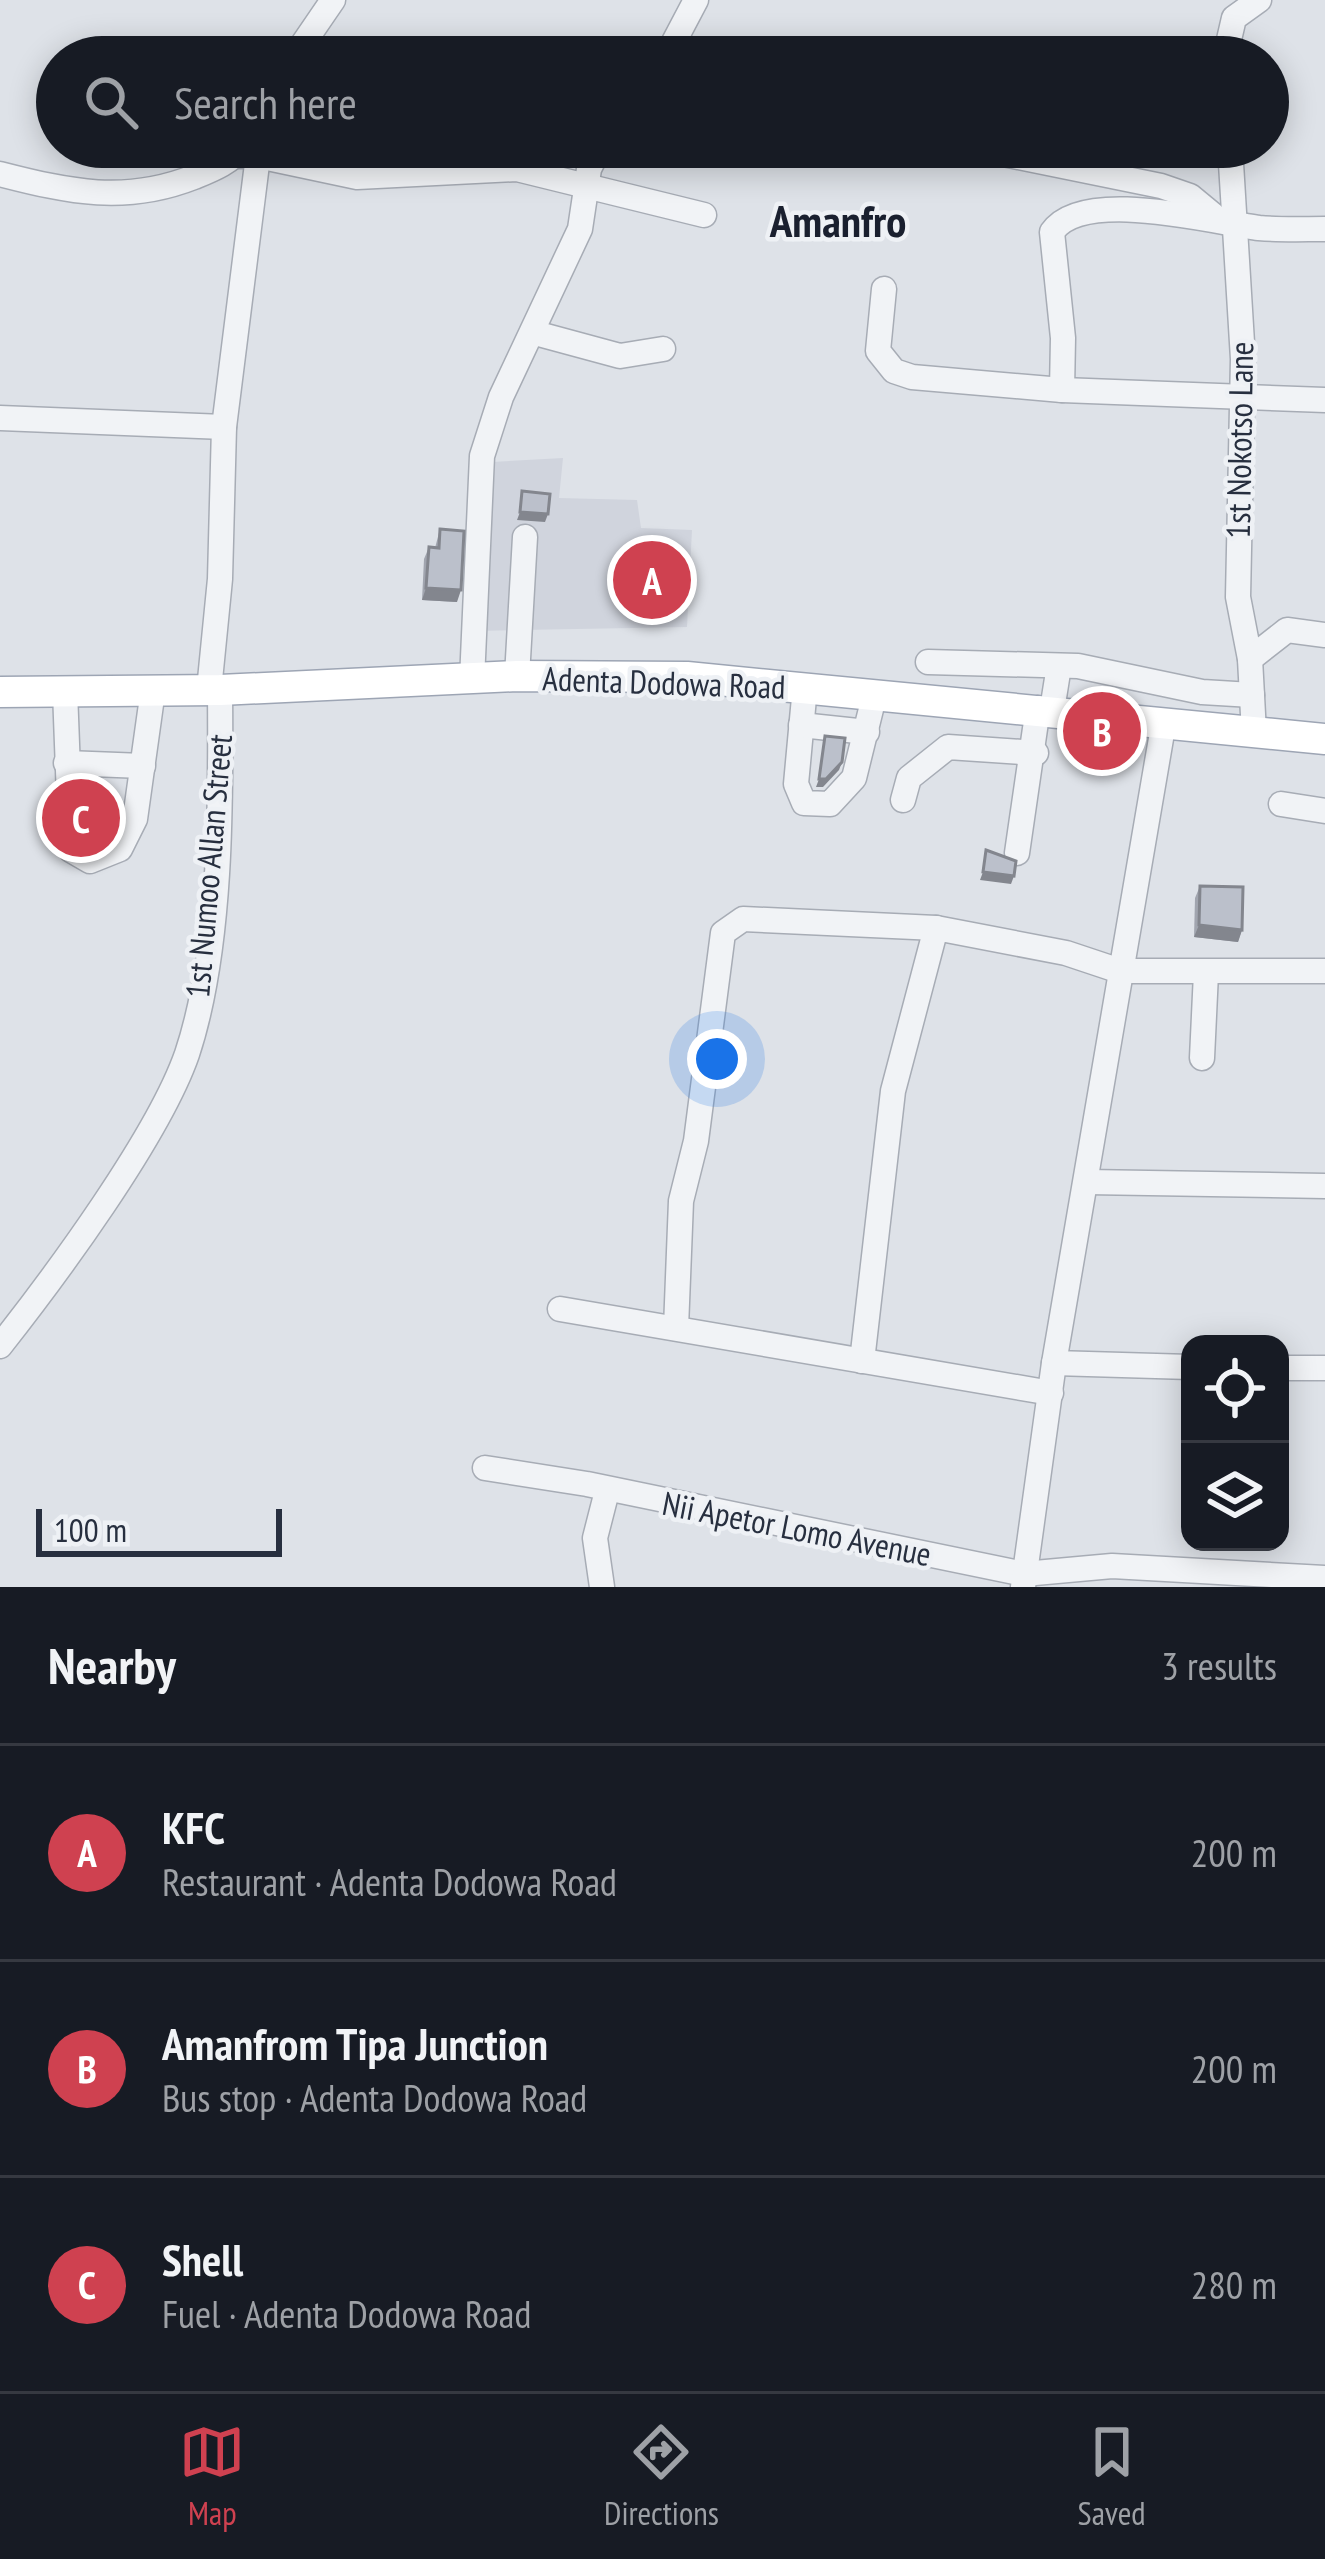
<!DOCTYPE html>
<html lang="en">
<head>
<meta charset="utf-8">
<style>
  body { margin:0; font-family:"PT Sans Narrow",sans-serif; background:#242831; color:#f1f3f6 }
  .controls { position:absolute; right:36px; bottom:36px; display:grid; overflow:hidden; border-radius:24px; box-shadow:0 6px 30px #0003 }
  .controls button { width:108px; height:108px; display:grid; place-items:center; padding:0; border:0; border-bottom:3px solid #363941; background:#171b24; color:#f1f3f6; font:60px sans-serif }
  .scale { position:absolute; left:36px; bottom:30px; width:246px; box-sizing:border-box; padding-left:12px; border:6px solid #272f3f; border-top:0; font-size:33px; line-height:42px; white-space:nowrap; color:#272f3f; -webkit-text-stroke:9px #eef1f5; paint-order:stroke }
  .you { position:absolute; left:717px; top:1059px; width:42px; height:42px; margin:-30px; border:9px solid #fff; border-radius:50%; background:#1a73e8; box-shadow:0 0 0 18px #1a73e833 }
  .badge { display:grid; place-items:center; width:78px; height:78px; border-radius:50%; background:#cf4150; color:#fff; font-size:39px; font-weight:700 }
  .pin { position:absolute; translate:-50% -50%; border:6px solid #fff; box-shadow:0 3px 12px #0006 }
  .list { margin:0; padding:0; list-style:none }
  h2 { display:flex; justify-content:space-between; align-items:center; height:156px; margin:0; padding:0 48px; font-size:51px }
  h2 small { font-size:39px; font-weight:400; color:#9ea1a6 }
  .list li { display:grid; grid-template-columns:78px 1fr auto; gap:36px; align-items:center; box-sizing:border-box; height:216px; padding:0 48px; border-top:3px solid #363941 }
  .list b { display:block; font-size:45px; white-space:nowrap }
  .list p { margin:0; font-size:39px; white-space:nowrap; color:#9ea1a6 }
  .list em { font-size:39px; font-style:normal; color:#9ea1a6 }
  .icon { flex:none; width:66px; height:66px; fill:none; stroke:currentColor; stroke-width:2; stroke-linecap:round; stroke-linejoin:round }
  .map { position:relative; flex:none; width:1325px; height:1587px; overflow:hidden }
  .search { position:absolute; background:#171b24; box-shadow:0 6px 30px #0003; left:36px; right:36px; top:36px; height:132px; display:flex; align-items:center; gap:30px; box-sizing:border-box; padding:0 42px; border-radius:66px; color:#9ea1a6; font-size:45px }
  .sheet { height:804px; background:#171b24 }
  nav { display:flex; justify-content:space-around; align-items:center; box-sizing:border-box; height:168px; border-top:3px solid #363941; background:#171b24; font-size:33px; color:#9ea1a6 }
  nav a { display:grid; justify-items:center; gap:6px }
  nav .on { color:#cf4150 }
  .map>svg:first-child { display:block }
</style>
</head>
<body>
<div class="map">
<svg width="1325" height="1587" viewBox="0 0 1325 1587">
  <rect width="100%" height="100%" fill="#dee2e8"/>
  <!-- built -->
  <polygon fill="#d0d4dd" points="563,458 559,498 637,500 641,528 692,530 687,627 474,631 492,462"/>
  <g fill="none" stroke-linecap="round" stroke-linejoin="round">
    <!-- minor casing -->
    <g stroke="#a7acb5" stroke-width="27">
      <g id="minor">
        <polyline points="294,57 333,0"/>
        <polyline points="666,57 696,0"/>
        <polyline points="1225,57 1234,18 1259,0"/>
        <polyline points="1230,147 1243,359 1238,597 1250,659 1254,733"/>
        <polyline points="979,149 1161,186 1190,196 1213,215"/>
        <polyline points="235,156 258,156 357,177 517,169 704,215"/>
        <path d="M0,174C70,192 125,204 194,177C211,170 232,162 241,147"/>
        <polyline points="884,289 878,351 894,371 912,377 1062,390 1325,400"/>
        <polyline points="535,333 620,356 663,349"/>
        <path d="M1062,390L1063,338L1052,232C1082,187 1213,222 1259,228C1281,230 1303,229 1325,229"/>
        <polyline points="0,418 224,427"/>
        <polyline points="1250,659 1287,630 1325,635"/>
        <polyline points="928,662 1078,666 1202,692 1252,695"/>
        <polyline points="517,676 525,537"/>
        <polyline points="472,680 482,456 501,397 580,229 589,169 600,147"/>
        <polyline points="805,687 796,784 804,803 830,804 854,778 875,693"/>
        <polyline points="209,690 220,579 224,427 258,156"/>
        <polyline points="65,691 71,850 90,861 120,849 135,819 153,690"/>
        <polyline points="1052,710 1059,666"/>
        <polyline points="801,725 867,732"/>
        <polyline points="66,763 143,766"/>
        <polyline points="903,800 909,778 948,747 1036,753"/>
        <polyline points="1281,804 1325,811"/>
        <polyline points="1017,853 1038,708"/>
        <polyline points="1202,1058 1206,973"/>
        <polyline points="1087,1182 1325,1186"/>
        <polyline points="560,1309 1051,1393"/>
        <polyline points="676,1328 681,1201 696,1141 723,933 743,919 936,928"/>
        <path d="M0,1346C56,1275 158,1137 187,1054C222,949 221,800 220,690"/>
        <polyline points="862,1361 893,1091 936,928 1066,953 1120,971 1325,971"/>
        <polyline points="1054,1363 1190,1367"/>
        <polyline points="1280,1368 1325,1368"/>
        <polyline points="485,1468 587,1484 1024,1574 1112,1566 1325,1578"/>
        <polyline points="602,1587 595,1538 607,1491"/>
        <polyline points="1023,1587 1054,1363 1163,727"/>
      </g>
    </g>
    <!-- major casing -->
    <g stroke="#9da5b4" stroke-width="33">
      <polyline id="major" points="0,692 220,690 517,676 687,677 1325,739"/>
    </g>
    <!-- minor -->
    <use href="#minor" stroke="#f1f3f6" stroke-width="24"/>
    <!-- major -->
    <use href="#major" stroke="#fff" stroke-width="30"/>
  </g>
  <!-- wall -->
  <g fill="#a1a5af">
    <polygon points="440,529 457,602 422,600 424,559 429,547 435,548"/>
    <polygon points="1200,886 1242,930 1238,942 1194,937 1195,898"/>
  </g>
  <!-- shaded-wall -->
  <g fill="#83868e">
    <polygon points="520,512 548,514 545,522 517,520"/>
    <polygon points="426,588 461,590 457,602 422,600"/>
    <polygon points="842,762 839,770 823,787 816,787 819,779"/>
    <polygon points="983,872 1014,876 1011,884 980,880"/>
    <polygon points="1199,925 1242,930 1238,942 1194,937"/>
  </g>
  <!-- building -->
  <g fill="#bbc0cb" stroke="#83868e" stroke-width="3">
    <polygon points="522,491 550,494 548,514 520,512"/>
    <polygon points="440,529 464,531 461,590 426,588 429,547 439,548"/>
    <polygon points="825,736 845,738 842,762 826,779 819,779"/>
    <polygon points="986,850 1016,861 1014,876 983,872"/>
    <polygon points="1200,886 1243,887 1242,930 1199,925"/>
  </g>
  <g text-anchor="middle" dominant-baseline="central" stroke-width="9" stroke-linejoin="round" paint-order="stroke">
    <!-- street labels -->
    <g font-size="33" fill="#272f3f" stroke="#eef1f5">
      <text transform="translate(1239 440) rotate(-89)">1st Nokotso Lane</text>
      <text transform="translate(664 682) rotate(2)">Adenta Dodowa Road</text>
      <text transform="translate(208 866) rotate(-85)">1st Numoo Allan Street</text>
      <text transform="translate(797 1528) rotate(11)">Nii Apetor Lomo Avenue</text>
    </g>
    <!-- district labels -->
    <g font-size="45" font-weight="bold" fill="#1a202f" stroke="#eef1f5">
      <text x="838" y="220">Amanfro</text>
    </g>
  </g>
</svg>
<div class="controls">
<button><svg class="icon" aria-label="locate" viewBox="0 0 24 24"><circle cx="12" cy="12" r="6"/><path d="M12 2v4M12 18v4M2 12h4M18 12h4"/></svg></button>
<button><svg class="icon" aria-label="layers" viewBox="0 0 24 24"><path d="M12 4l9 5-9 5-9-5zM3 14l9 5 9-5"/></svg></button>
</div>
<div class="scale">100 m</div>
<div class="you"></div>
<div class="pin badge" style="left:652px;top:580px">A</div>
<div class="pin badge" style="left:1102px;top:731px">B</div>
<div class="pin badge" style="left:81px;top:818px">C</div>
<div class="search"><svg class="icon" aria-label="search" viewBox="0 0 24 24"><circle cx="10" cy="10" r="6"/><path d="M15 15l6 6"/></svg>Search here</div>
</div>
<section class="sheet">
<h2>Nearby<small>3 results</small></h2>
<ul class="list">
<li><span class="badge">A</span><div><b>KFC</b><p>Restaurant · Adenta Dodowa Road</p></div><em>200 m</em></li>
<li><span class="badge">B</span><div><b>Amanfrom Tipa Junction</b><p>Bus stop · Adenta Dodowa Road</p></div><em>200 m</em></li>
<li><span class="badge">C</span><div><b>Shell</b><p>Fuel · Adenta Dodowa Road</p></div><em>280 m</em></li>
</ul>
</section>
<nav>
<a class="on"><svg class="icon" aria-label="map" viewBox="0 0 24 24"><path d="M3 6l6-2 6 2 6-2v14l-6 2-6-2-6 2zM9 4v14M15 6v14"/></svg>Map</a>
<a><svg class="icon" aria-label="directions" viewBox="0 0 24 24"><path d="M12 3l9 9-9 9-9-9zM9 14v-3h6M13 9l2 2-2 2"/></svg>Directions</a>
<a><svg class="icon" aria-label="saved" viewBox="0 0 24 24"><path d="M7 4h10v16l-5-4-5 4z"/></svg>Saved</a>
</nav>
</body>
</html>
